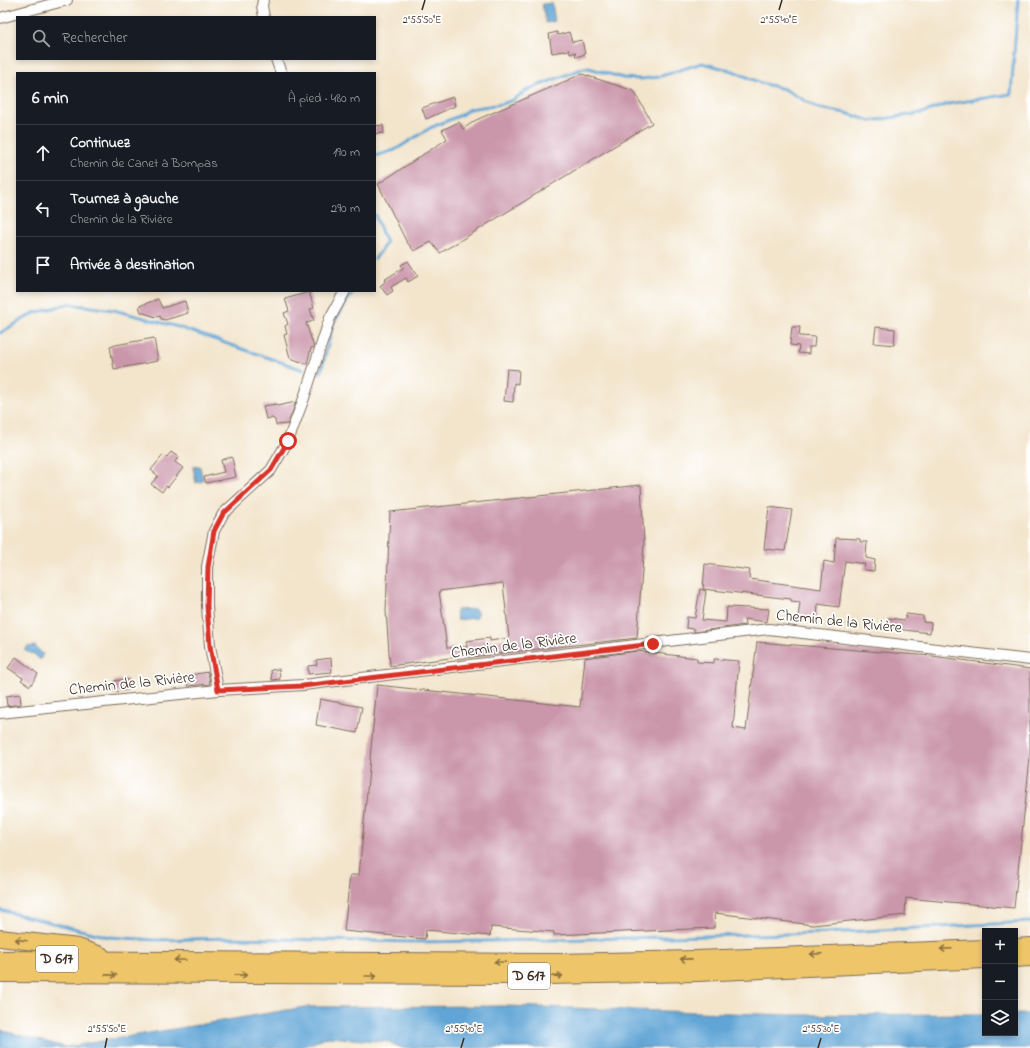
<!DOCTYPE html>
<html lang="fr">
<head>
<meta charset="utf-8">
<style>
  body { margin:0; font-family:"Indie Flower",sans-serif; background:#20242c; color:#f1f3f6 }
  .controls { position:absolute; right:12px; bottom:12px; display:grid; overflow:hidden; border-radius:0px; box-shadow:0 2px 6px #0003 }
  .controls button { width:36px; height:36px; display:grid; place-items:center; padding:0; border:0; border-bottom:1px solid #363941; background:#171b24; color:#f1f3f6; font:20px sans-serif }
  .stop { position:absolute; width:12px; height:12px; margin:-9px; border:3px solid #d93025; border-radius:50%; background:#fff }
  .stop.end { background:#d93025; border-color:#fff; box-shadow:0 1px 4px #0008 }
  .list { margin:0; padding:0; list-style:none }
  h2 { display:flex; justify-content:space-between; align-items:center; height:52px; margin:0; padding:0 16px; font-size:17px }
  h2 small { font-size:13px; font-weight:400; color:#9ea1a6 }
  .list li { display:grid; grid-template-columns:26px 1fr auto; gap:12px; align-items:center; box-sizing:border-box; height:56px; padding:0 16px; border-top:1px solid #363941 }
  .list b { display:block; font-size:15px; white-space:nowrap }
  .list p { margin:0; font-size:13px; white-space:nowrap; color:#9ea1a6 }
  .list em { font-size:13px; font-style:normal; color:#9ea1a6 }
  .icon { flex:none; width:22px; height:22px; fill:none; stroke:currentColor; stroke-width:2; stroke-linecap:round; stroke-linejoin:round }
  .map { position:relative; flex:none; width:1030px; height:1048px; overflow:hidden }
  .search { position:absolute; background:#171b24; box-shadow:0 2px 6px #0003; left:16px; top:16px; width:360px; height:44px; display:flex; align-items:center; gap:10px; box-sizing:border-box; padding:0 14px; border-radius:0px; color:#9ea1a6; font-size:15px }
  .panel { position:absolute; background:#171b24; box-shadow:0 2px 6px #0003; left:16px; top:72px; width:360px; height:220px; border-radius:0px }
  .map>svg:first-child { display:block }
</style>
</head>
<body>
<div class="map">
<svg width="1030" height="1048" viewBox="0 0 1030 1048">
  <rect width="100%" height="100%" fill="#fff"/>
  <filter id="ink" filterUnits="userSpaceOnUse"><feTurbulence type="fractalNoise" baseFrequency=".025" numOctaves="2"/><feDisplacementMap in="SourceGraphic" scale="8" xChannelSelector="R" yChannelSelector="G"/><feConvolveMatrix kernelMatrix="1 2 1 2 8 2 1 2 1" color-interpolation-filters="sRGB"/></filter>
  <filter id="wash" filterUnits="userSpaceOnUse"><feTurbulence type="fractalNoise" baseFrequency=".012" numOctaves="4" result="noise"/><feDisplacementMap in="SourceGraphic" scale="16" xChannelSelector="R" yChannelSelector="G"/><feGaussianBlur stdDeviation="0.9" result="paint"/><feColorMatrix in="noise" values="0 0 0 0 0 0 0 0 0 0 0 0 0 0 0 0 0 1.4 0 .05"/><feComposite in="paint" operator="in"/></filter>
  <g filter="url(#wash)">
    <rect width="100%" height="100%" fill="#f3e5cc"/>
    <!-- water -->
    <g fill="#60a5d6" stroke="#4e687a">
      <polygon points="552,3 555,21 546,23 542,4"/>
      <polygon points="200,466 203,481 196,483 193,467"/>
      <polygon points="475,609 478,613 476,618 457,620 456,610"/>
      <polygon points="35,646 43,654 40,660 34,654 25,651 27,647"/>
      <polygon points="507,1006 791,1015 985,1014 985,1033 1015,1033 1015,1014 1030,1014 1030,1048 402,1048 389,1042 328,1037 300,1048 0,1048 0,1030 66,1047 305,1007"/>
    </g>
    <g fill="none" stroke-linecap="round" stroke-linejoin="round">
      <!-- stream -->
      <g stroke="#60a5d6" stroke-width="3">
        <polyline points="375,156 395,150 430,128 461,115 469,109 502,104 513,100 527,90 584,68 589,68 623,78 641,79 658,77 702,63 733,71 761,83 784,89 818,108 846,113 871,121 922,113 948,104 1011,94 1018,0"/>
        <polyline points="375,215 386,243 375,259"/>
        <polyline points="0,333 34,313 69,304 114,310 178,327 304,370"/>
        <polyline points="317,374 321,372 333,324 354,291"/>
        <polyline points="0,910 109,937 156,940 230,938 414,942 548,940 826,933 1030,922"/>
      </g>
    </g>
    <g id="blocks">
      <!-- building -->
      <g fill="#ca96aa" fill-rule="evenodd">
        <polygon points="557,32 558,35 569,32 572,42 582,40 585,54 576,57 575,52 570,54 569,50 552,53 549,34"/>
        <polygon points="582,74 634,91 652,123 440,253 431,242 414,251 406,241 378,184 447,139 442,130 459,122 463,129 476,120"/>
        <polygon points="453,97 455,106 426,119 422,108"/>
        <polygon points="383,125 384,133 375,134 375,126"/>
        <polygon points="408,261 418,276 408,282 406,278 391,287 393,291 387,295 380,286 385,282 384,280 403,268 401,265"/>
        <polygon points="309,292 314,308 310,309 314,321 306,323 314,347 311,348 307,364 290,358 284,335 287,334 285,326 288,324 284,313 289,311 285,299"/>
        <polygon points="158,299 162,308 185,301 188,313 165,320 161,319 160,316 156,317 141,312 139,306"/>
        <polygon points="792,327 800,327 799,336 815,337 814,347 809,347 809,354 798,353 799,346 790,345"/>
        <polygon points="876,327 895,329 894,345 874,343"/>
        <polygon points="154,338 158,361 114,369 110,346"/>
        <polygon points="507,369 519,370 518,384 514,383 513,402 504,401"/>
        <polygon points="296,402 288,424 276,425 275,420 272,418 266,419 263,406 276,404 277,406"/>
        <polygon points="171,452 178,457 175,462 183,468 168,487 166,486 162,492 151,484 158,476 151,470 164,454 167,457"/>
        <polygon points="232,457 236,477 206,483 204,477 224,472 221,460"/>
        <path d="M641,485L644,544L637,638L503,653L457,659V657L390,666L386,611L390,512ZM503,583L509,638L490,641V638L466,641L467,647L447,648L439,591Z"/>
        <polygon points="769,507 792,510 785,551 764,549"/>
        <polygon points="836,538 860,539 860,542 867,542 866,558 875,560 874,571 864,570 865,564 845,561 839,607 818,604 817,618 798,618 800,602 791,601 791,599 703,589 705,564 750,570 749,579 821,589 824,561 834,563"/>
        <polygon points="700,589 706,591 702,620 726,622 727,607 769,609 767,622 744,619 745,625 694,632 694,629 686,628 687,617 695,618"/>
        <polygon points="906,614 923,616 923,622 931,623 930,633 887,628 888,618 905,620"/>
        <polygon points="757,642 932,656 1030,669 1030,758 1014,908 906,898 905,915 813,925 715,913 714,928 554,935 554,932 491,927 490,936 426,930 425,939 344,931 350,875 359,875 377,685 580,707 585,658 637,651 697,658 697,662 714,663 714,659 739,661 733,728 746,730"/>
        <polygon points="16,657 38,674 30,686 21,680 23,678 8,668"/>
        <polygon points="331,658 332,672 308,674 308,666 317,665 316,660"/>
        <polygon points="279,669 280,679 272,680 271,670"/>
        <polygon points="208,672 210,684 188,686 187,677 189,677 189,675"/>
        <polygon points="127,679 128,690 115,692 114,681"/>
        <polygon points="20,694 21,704 7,706 6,696"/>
        <polygon points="320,699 362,707 357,733 316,725"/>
      </g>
    </g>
  </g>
  <g filter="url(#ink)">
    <use href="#blocks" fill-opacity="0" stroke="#7b6b5b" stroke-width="1"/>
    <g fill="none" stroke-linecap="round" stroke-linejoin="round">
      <!-- minor casing -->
      <g stroke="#7b6b5b" stroke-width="12">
        <g id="minor">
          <polyline points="263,0 262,6 264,17"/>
          <polyline points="0,18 67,0"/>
          <polyline points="276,59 281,73"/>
          <polyline points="218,690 210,646 207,606 207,567 214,531 223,514 271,470 288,441 304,398 330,318 345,291"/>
          <polyline points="0,713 218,690 303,685 769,629 1030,660"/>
        </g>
      </g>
      <!-- trunk casing -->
      <g stroke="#7b6b5b" stroke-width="18">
        <g id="trunk">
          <polyline points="0,938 78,947 101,955"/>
          <polyline points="1015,947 1030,946"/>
          <polyline points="0,959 558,962 695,959 985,948"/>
          <polyline points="1015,959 1030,958"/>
          <polyline points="0,974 548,976 697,973 985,960"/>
        </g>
      </g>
      <!-- minor -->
      <use href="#minor" stroke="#fff" stroke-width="10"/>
      <!-- trunk -->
      <use href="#trunk" stroke="#eec569" stroke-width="16"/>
    </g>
    <!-- one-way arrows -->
    <defs><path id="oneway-shaft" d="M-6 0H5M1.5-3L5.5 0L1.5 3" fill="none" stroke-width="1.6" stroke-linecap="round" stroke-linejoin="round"/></defs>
    <g stroke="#8c7040">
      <use href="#oneway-shaft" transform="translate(21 940) rotate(-173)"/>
      <use href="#oneway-shaft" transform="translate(946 949) rotate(178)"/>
      <use href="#oneway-shaft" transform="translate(816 954) rotate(178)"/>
      <use href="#oneway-shaft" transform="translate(686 959) rotate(179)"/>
      <use href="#oneway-shaft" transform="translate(180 960) rotate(-180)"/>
      <use href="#oneway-shaft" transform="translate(500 962) rotate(-180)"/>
      <use href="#oneway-shaft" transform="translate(111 975) rotate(1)"/>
      <use href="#oneway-shaft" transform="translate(241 975) rotate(2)"/>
      <use href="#oneway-shaft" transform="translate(371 976)"/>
      <use href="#oneway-shaft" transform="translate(557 976) rotate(-1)"/>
    </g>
  </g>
  <g fill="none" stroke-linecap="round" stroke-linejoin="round" filter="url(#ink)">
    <!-- route -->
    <polyline stroke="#d93025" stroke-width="5" points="288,441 271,470 223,514 214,531 208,567 207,606 210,646 218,690 303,686 653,644"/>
  </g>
  <!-- ticks -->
  <path fill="none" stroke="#3b2a1e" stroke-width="1.5" d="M422,10L425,0M779,10L782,0M105,1048L107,1038M461,1048L464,1038M818,1048L821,1038"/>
  <g text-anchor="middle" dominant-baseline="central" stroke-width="3.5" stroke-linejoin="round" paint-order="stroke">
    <!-- shield labels -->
    <g fill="#fff" stroke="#766a62" stroke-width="1">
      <rect x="36" y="946" width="42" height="26" rx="3"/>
      <rect x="508" y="963" width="42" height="26" rx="3"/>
    </g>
    <g font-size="15" font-weight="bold" fill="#3b2a1e">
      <text x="57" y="959">D 617</text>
      <text x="529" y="976">D 617</text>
    </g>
    <!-- street labels -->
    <g font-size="16" fill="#3b2a1e" stroke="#fff">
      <text transform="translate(839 622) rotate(6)">Chemin de la Rivière</text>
      <text transform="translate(514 646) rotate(-7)">Chemin de la Rivière</text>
      <text transform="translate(132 684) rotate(-6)">Chemin de la Rivière</text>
    </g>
  </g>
  <g font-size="10" text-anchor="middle" fill="#3b2a1e" stroke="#fff" stroke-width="3.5" stroke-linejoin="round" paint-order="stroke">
    <text x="422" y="23">2°55'50"E</text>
    <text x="779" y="23">2°55'40"E</text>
    <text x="107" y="1032">2°55'50"E</text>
    <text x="464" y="1032">2°55'40"E</text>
    <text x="821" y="1032">2°55'30"E</text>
  </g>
</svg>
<div class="controls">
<button>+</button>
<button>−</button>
<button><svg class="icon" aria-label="layers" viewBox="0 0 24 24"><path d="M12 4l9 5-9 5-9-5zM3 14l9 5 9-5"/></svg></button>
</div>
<div class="stop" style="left:288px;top:441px"></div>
<div class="stop end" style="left:653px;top:644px"></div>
<div class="search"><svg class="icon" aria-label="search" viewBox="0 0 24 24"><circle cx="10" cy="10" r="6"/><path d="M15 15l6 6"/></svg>Rechercher</div>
<section class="panel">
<h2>6 min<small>À pied · 480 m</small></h2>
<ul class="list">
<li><svg class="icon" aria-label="ahead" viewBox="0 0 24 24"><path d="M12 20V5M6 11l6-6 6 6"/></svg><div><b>Continuez</b><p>Chemin de Canet à Bompas</p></div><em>190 m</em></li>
<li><svg class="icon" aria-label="left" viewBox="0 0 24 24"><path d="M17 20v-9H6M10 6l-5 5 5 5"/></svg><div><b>Tournez à gauche</b><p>Chemin de la Rivière</p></div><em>290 m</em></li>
<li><svg class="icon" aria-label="arrive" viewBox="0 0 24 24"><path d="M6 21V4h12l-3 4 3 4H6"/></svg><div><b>Arrivée à destination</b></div></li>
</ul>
</section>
</div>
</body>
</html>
